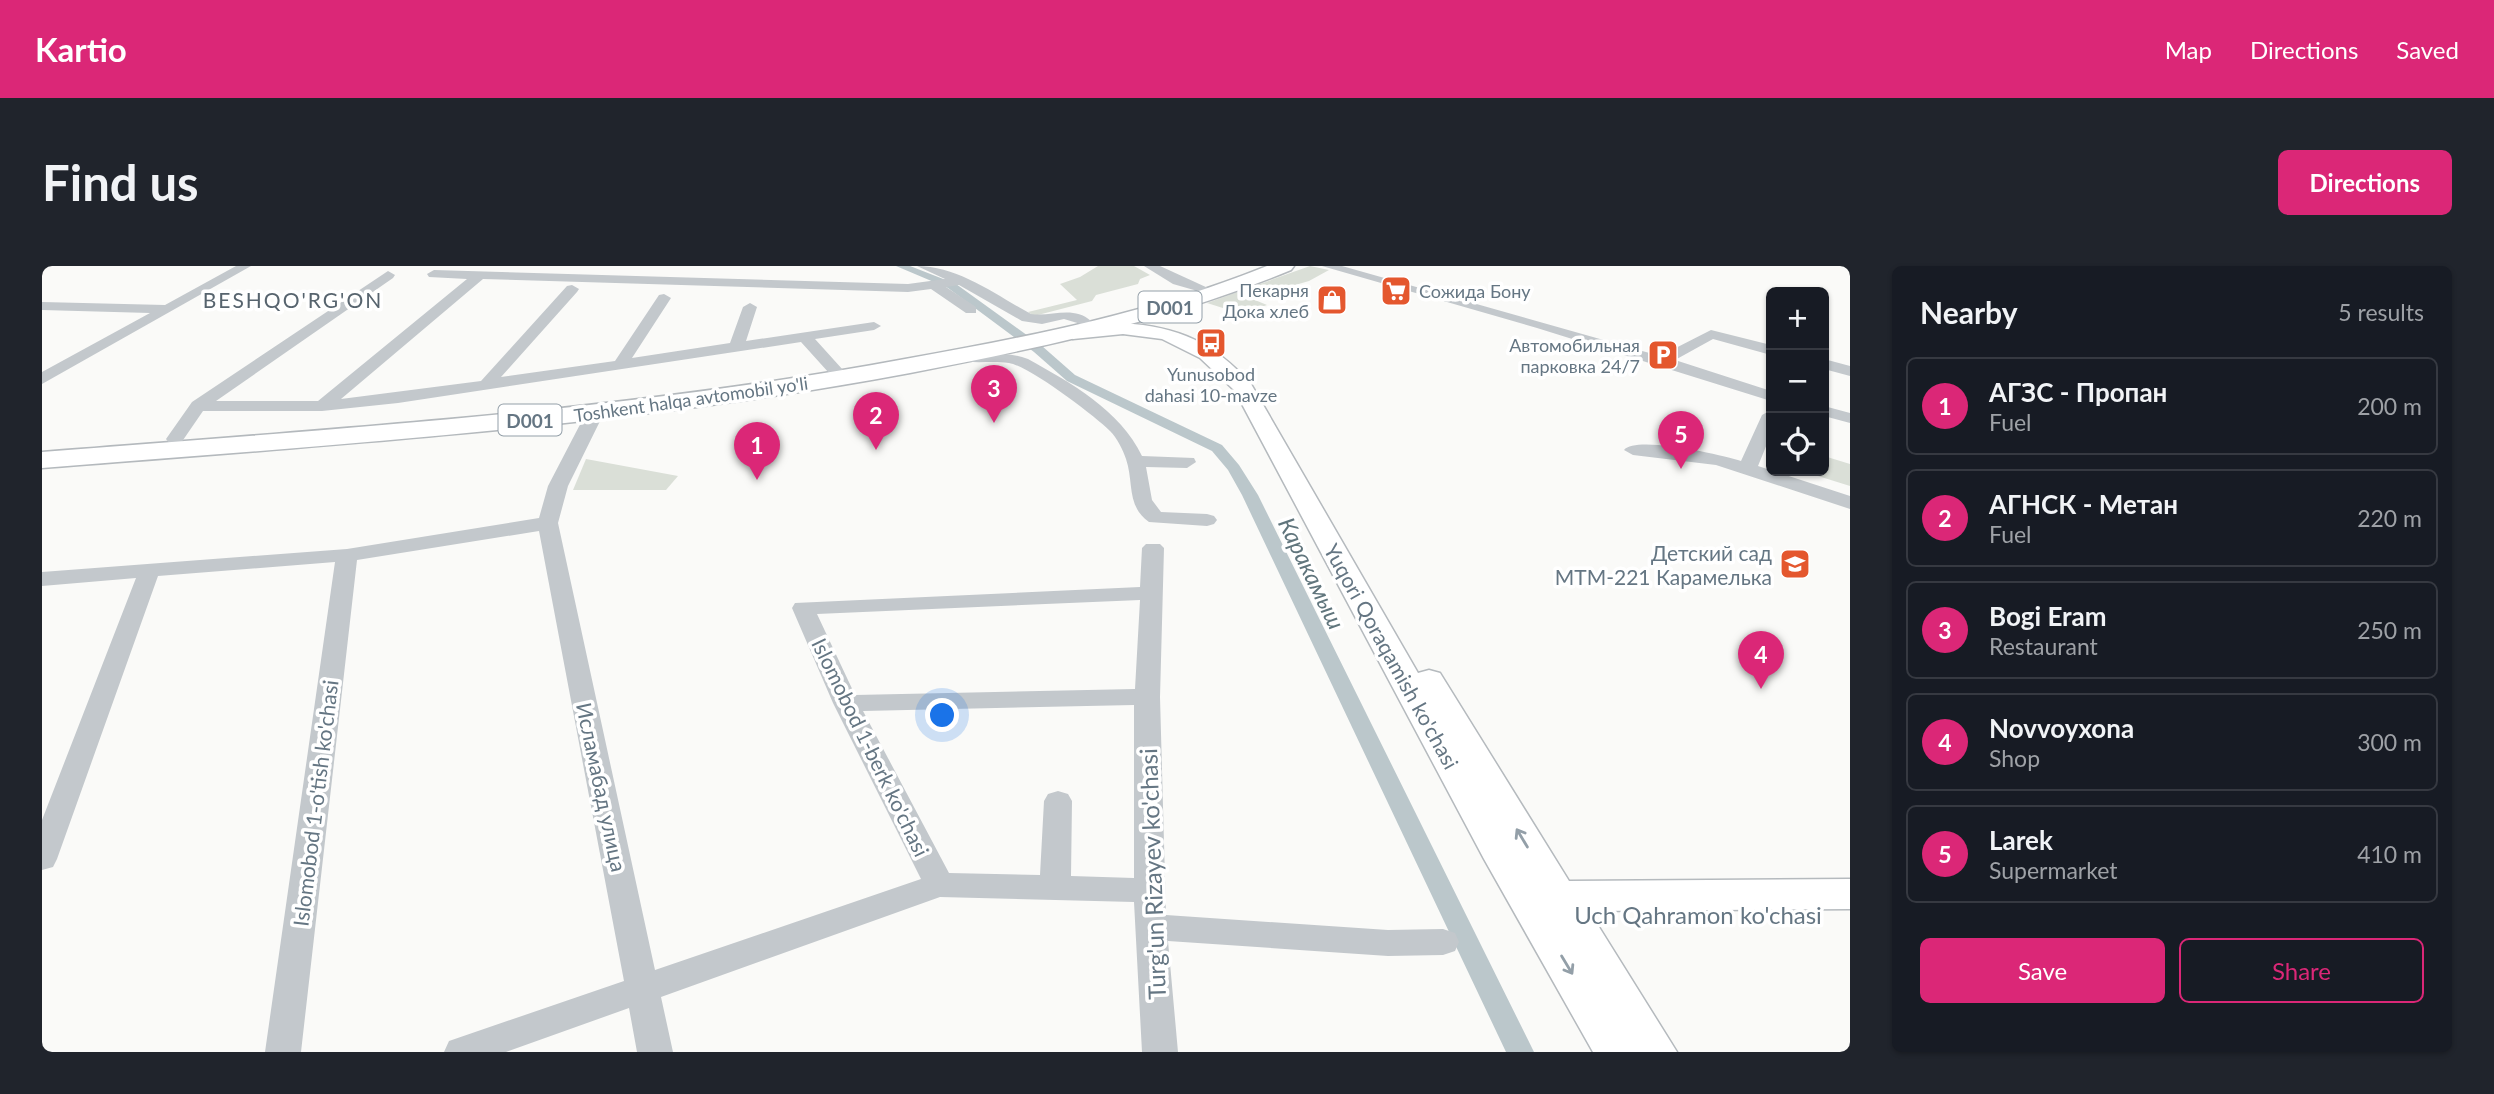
<!DOCTYPE html>
<html lang="en">
<head>
<meta charset="utf-8">
<style>
  body { margin:0; font-family:Lato,sans-serif; background:#20242c; color:#f1f3f6 }
  .controls { position:absolute; right:21px; top:21px; display:grid; overflow:hidden; border-radius:10px; box-shadow:0 2px 5px #0004 }
  .controls button { width:63px; height:63px; display:grid; place-items:center; padding:0; border:0; border-bottom:2px solid #363941; background:#171b24; color:#f1f3f6; font:35px sans-serif }
  .you { position:absolute; left:901px; top:450px; width:24px; height:24px; margin:-18px; border:5px solid #fff; border-radius:50%; background:#1a73e8; box-shadow:0 0 0 10px #1a73e833 }
  .badge { display:grid; place-items:center; width:46px; height:46px; border-radius:50%; background:#db2777; color:#fff; font-size:23px; font-weight:700 }
  .pin { position:absolute; translate:-50% -58px; filter:drop-shadow(0 2px 4px #0008) }
  .pin::after { content:''; position:absolute; top:37px; width:24px; height:21px; background:inherit; clip-path:polygon(0 0,100% 0,50% 100%) }
  .list { margin:0; padding:0; list-style:none }
  h2 { display:flex; justify-content:space-between; align-items:center; height:91px; margin:0; padding:0 28px; font-size:30px }
  h2 small { font-size:23px; font-weight:400; color:#9ea1a6 }
  .list li { display:grid; grid-template-columns:46px 1fr auto; gap:21px; align-items:center; box-sizing:border-box; height:98px; margin:0 14px 14px; padding:0 14px; border:2px solid #363941; border-radius:10px }
  .list b { display:block; font-size:26px; white-space:nowrap }
  .list p { margin:0; font-size:23px; white-space:nowrap; color:#9ea1a6 }
  .list em { font-size:23px; font-style:normal; color:#9ea1a6 }
  .actions { display:flex; gap:14px; padding:21px 28px }
  .actions a { flex:1; padding:16px 0; border:2px solid #db2777; border-radius:10px; text-align:center; font-size:24px; color:#db2777 }
  .actions .main { background:#db2777; color:#fff }
  .icon { flex:none; width:38px; height:38px; fill:none; stroke:currentColor; stroke-width:2; stroke-linecap:round; stroke-linejoin:round }
  .map { position:relative; flex:none; width:1808px; height:786px; overflow:hidden; border-radius:10px }
  header { display:flex; align-items:center; gap:42px; box-sizing:border-box; height:98px; padding:0 35px; background:#db2777; color:#fff }
  header strong { font-size:33px }
  nav { display:flex; gap:38px; margin-inline-start:auto; font-size:24px }
  .intro { display:flex; align-items:center; justify-content:space-between; box-sizing:border-box; height:168px; padding:0 42px }
  h1 { margin:0; font-size:49px }
  .button { padding:18px 32px; border-radius:10px; background:#db2777; color:#fff; font-size:24px; font-weight:700 }
  main { display:flex; gap:42px; padding:0 42px }
  aside { flex:1; background:#171b24; border-radius:10px; box-shadow:0 2px 5px #0004 }
  .map>svg:first-child { display:block }
</style>
</head>
<body>
<header>
<strong>Kartio</strong>
<nav><a>Map</a><a>Directions</a><a>Saved</a></nav>
</header>
<div class="intro"><h1>Find us</h1><a class="button">Directions</a></div>
<main>
<div class="map">
<svg width="1808" height="786" viewBox="0 0 1808 786">
  <rect width="100%" height="100%" fill="#fafaf8"/>
  <!-- green -->
  <g fill="#dadfd7">
    <polygon points="1056,0 1092,0 1108,9 1098,13 1096,18 1054,29 1050,35 992,50 986,46 1035,34 1018,18 1038,11"/>
    <polygon points="1268,0 1287,4 1267,15 1208,32 1225,39 1200,48 1165,37"/>
    <polygon points="1782,190 1808,198 1808,220 1760,205 1782,205"/>
    <polygon points="544,193 636,210 624,224 531,224"/>
  </g>
  <g fill="none" stroke-linecap="round" stroke-linejoin="round">
    <!-- canal -->
    <polygon fill="#bbc7cb" fill-rule="evenodd" points="854,0 868,0 914,18 1000,80 1033,109 1180,179 1197,199 1216,229 1492,786 1464,786 1200,229 1186,204 1170,185 1025,115 992,86 906,22"/>
    <!-- major casing -->
    <g stroke="#b5babe" stroke-width="3">
      <path id="major" d="M1081,57C1137,61 1171,76 1209,118L1376,407L1387,404L1398,407L1527,615L1808,613V643L1547,645L1635,786H1551L1442,593L1193,125L1158,92L1120,73L1081,68L1031,73L1022,67L1031,61Z"/>
    </g>
    <!-- highway casing -->
    <g stroke="#b4b9bd" stroke-width="3">
      <path id="highway" d="M1225,0H1252L1249,4C1126,55 998,82 868,107C581,161 290,179 0,202V186C288,163 578,146 863,93C986,71 1109,47 1225,0Z"/>
    </g>
    <!-- minor -->
    <g fill="#c3c8cc" fill-rule="evenodd">
      <polygon points="194,0 209,0 0,118 0,106 108,47 0,44 0,36 123,39"/>
      <path d="M875,0C916,0 954,29 989,48C1010,51 1031,39 1049,55L1042,59L1022,53L1000,58L980,55L917,19L904,21L934,41V47H924L889,23L866,26L441,13L299,133L439,115L525,20L530,19L537,23L535,26L459,111L573,95L617,29L622,28L629,32L590,92L688,77L701,41L708,37L715,41L704,75L832,56L839,60L832,64L773,73L801,104L793,109L787,107L759,76L356,137L280,145H161L139,177H127L124,173L150,136L346,5L353,9L351,12L174,135H276L425,13L387,11L385,8L392,4L866,18L903,13Z"/>
      <polygon points="1102,0 1118,0 1166,22 1159,26 1131,18"/>
      <polygon points="1280,0 1300,0 1618,90 1669,64 1729,79 1729,89 1671,73 1633,94 1729,125 1729,135 1495,62"/>
      <path d="M919,85C942,91 964,84 986,93C1029,117 1078,144 1100,190L1152,192L1154,196L1145,202L1104,201L1110,234L1119,246L1165,248L1172,250L1175,254L1172,258L1165,260L1107,256C1084,240 1092,216 1084,193C1081,184 1075,172 1068,165C1053,150 987,100 967,97C948,94 932,99 914,93L911,90L914,87Z"/>
      <polygon points="1782,93 1808,100 1808,110 1782,103"/>
      <polygon points="1782,140 1808,147 1808,157 1782,150"/>
      <path d="M553,142L562,147L526,220L516,257L613,704L879,613L791,437L750,342L753,337L1098,321L1100,282L1104,278H1118L1122,282L1118,431L1124,649L1346,664L1401,663L1413,667L1417,676L1413,685L1401,689L1346,690L1126,675L1136,786H1100L1092,636L898,631L619,731L631,786H595L587,742L464,786H402L407,775L582,715L497,265L315,294L259,786H223L293,296L116,310L15,593L11,601L0,604V554L94,312L0,320V306L305,283L497,252L506,220L544,147ZM1098,334L1093,423L813,429L775,348ZM1092,439V612L1029,610L1030,535L1026,528L1016,525L1006,528L1002,535L998,609L907,607L821,445Z"/>
      <path d="M1729,144V168L1716,200L1808,230V243L1674,199L1591,189L1582,184C1594,169 1680,189 1699,195L1720,149Z"/>
    </g>
    <!-- major -->
    <use href="#major" fill="#fff" fill-rule="evenodd"/>
    <!-- highway -->
    <use href="#highway" fill="#fff" fill-rule="evenodd"/>
  </g>
  <!-- one-way arrows -->
  <defs><path id="oneway-shaft" d="M-6 0H5M1.5-3L5.5 0L1.5 3" fill="none" stroke-width="1.6" stroke-linecap="round" stroke-linejoin="round" transform="scale(1.75)"/></defs>
  <g stroke="#939fa8">
    <use href="#oneway-shaft" transform="translate(1480 572) rotate(-121)"/>
    <use href="#oneway-shaft" transform="translate(1525 699) rotate(59)"/>
  </g>
  <!-- icons -->
  <defs>
    <g id="supermarket-square" transform="scale(1.575)"><rect x="-9" y="-9" width="18" height="18" rx="4" fill="#e4572e" stroke="#fff"/><path d="M-6-5.5h2.5l.6 2H6L4.5 2H-2.5L-4.4-4H-6ZM-1.5 3.2a1.3 1.3 0 1 0 .1 0ZM3 3.2a1.3 1.3 0 1 0 .1 0Z" fill="#fff"/></g>
    <g id="shop-square" transform="scale(1.575)"><rect x="-9" y="-9" width="18" height="18" rx="4" fill="#e4572e" stroke="#fff"/><path d="M-5-2.5h2.3a2.7 3.5 0 0 1 5.4 0H5L5.5 6h-11ZM-1.5-2.5h3a1.5 2.3 0 0 0-3 0Z" fill="#fff"/></g>
    <g id="bus-square" transform="scale(1.575)"><rect x="-9" y="-9" width="18" height="18" rx="4" fill="#e4572e" stroke="#fff"/><path d="M-5-6H5V4H4V6H2V4H-2V6H-4V4H-5ZM-3.5-4V0h7V-4ZM-3.5 1.2v1.5H-2V1.2ZM2 1.2v1.5H3.5V1.2Z" fill="#fff"/></g>
    <g id="parking-square" transform="scale(1.575)"><rect x="-9" y="-9" width="18" height="18" rx="4" fill="#e4572e" stroke="#fff"/><path d="M-3.5-5.5H1a3.5 3.5 0 0 1 0 7H-1V5.5H-3.5ZM-1-3.4V-.6H.8a1.4 1.4 0 0 0 0-2.8Z" fill="#fff"/></g>
    <g id="school-square" transform="scale(1.575)"><rect x="-9" y="-9" width="18" height="18" rx="4" fill="#e4572e" stroke="#fff"/><path d="M0-5L7-2L0 1L-7-2ZM-4 1L0 2.5L4 1V4Q0 6-4 4Z" fill="#fff"/></g>
  </defs>
  <g fill-rule="evenodd">
    <use href="#supermarket-square" x="1354" y="25"/>
    <use href="#shop-square" x="1290" y="34"/>
    <use href="#bus-square" x="1169" y="77"/>
    <use href="#parking-square" x="1621" y="89"/>
    <use href="#school-square" x="1753" y="298"/>
  </g>
  <g text-anchor="middle" dominant-baseline="central" stroke-width="7" stroke-linejoin="round" paint-order="stroke">
    <!-- far-poi labels -->
    <g font-size="18" fill="#657683" stroke="#fff" text-anchor="end">
      <text x="1267" y="24">Пекарня<tspan x="1267" dy="21">Дока хлеб</tspan></text>
      <text x="1377" y="25" text-anchor="start">Сожида Бону</text>
      <text x="1598" y="79">Автомобильная<tspan x="1598" dy="21">парковка 24/7</tspan></text>
      <text x="1169" y="108" text-anchor="middle">Yunusobod<tspan x="1169" dy="21">dahasi 10-mavze</tspan></text>
    </g>
    <!-- far-street labels -->
    <g font-size="18" fill="#657683" stroke="#fff">
      <text transform="translate(649 133) rotate(-8)">Toshkent halqa avtomobil yo'li</text>
    </g>
    <!-- shield labels -->
    <g fill="#fff" stroke="#939fa8" stroke-width="2">
      <rect x="1096.5" y="25.5" width="63" height="31" rx="5"/>
      <rect x="456.5" y="138.5" width="63" height="31" rx="5"/>
    </g>
    <g font-size="19" font-weight="bold" fill="#657683">
      <text x="1128" y="41">D001</text>
      <text x="488" y="154">D001</text>
    </g>
    <!-- far-quarter labels -->
    <g font-size="21" letter-spacing="2" fill="#57646e" stroke="#fff">
      <text x="251" y="33">BESHQO'RG'ON</text>
    </g>
    <!-- poi labels -->
    <g font-size="21" fill="#657683" stroke="#fff" text-anchor="end">
      <text x="1730" y="286">Детский сад<tspan x="1730" dy="24">МТМ-221 Карамелька</tspan></text>
    </g>
    <!-- street labels -->
    <g font-size="21" fill="#657683" stroke="#fff">
      <text transform="translate(1350 390) rotate(61)">Yuqori Qoraqamish ko'chasi</text>
      <text transform="translate(829 481) rotate(64)">Islomobod 1-berk ko'chasi</text>
      <text transform="translate(560 521) rotate(78)">Исламабад улица</text>
      <text transform="translate(273 537) rotate(-83)">Islomobod 1-o'tish ko'chasi</text>
    </g>
    <!-- water labels -->
    <g font-size="23" font-style="italic" fill="#60757c" stroke="#fff">
      <text transform="translate(1270 307) rotate(64)">Каракамыш</text>
    </g>
    <!-- near-street labels -->
    <g font-size="24" fill="#657683" stroke="#fff">
      <text transform="translate(1110 608) rotate(-92)">Turg'un Rizayev ko'chasi</text>
      <text x="1656" y="648">Uch Qahramon ko'chasi</text>
    </g>
  </g>
</svg>
<div class="controls">
<button>+</button>
<button>−</button>
<button><svg class="icon" aria-label="locate" viewBox="0 0 24 24"><circle cx="12" cy="12" r="6"/><path d="M12 2v4M12 18v4M2 12h4M18 12h4"/></svg></button>
</div>
<div class="you"></div>
<div class="pin badge" style="left:715px;top:214px">1</div>
<div class="pin badge" style="left:834px;top:184px">2</div>
<div class="pin badge" style="left:952px;top:157px">3</div>
<div class="pin badge" style="left:1719px;top:423px">4</div>
<div class="pin badge" style="left:1639px;top:203px">5</div>
</div>
<aside>
<h2>Nearby<small>5 results</small></h2>
<ul class="list">
<li><span class="badge">1</span><div><b>АГЗС - Пропан</b><p>Fuel</p></div><em>200 m</em></li>
<li><span class="badge">2</span><div><b>АГНСК - Метан</b><p>Fuel</p></div><em>220 m</em></li>
<li><span class="badge">3</span><div><b>Bogi Eram</b><p>Restaurant</p></div><em>250 m</em></li>
<li><span class="badge">4</span><div><b>Novvoyxona</b><p>Shop</p></div><em>300 m</em></li>
<li><span class="badge">5</span><div><b>Larek</b><p>Supermarket</p></div><em>410 m</em></li>
</ul>
<div class="actions"><a class="main">Save</a><a>Share</a></div>
</aside>
</main>
</body>
</html>
